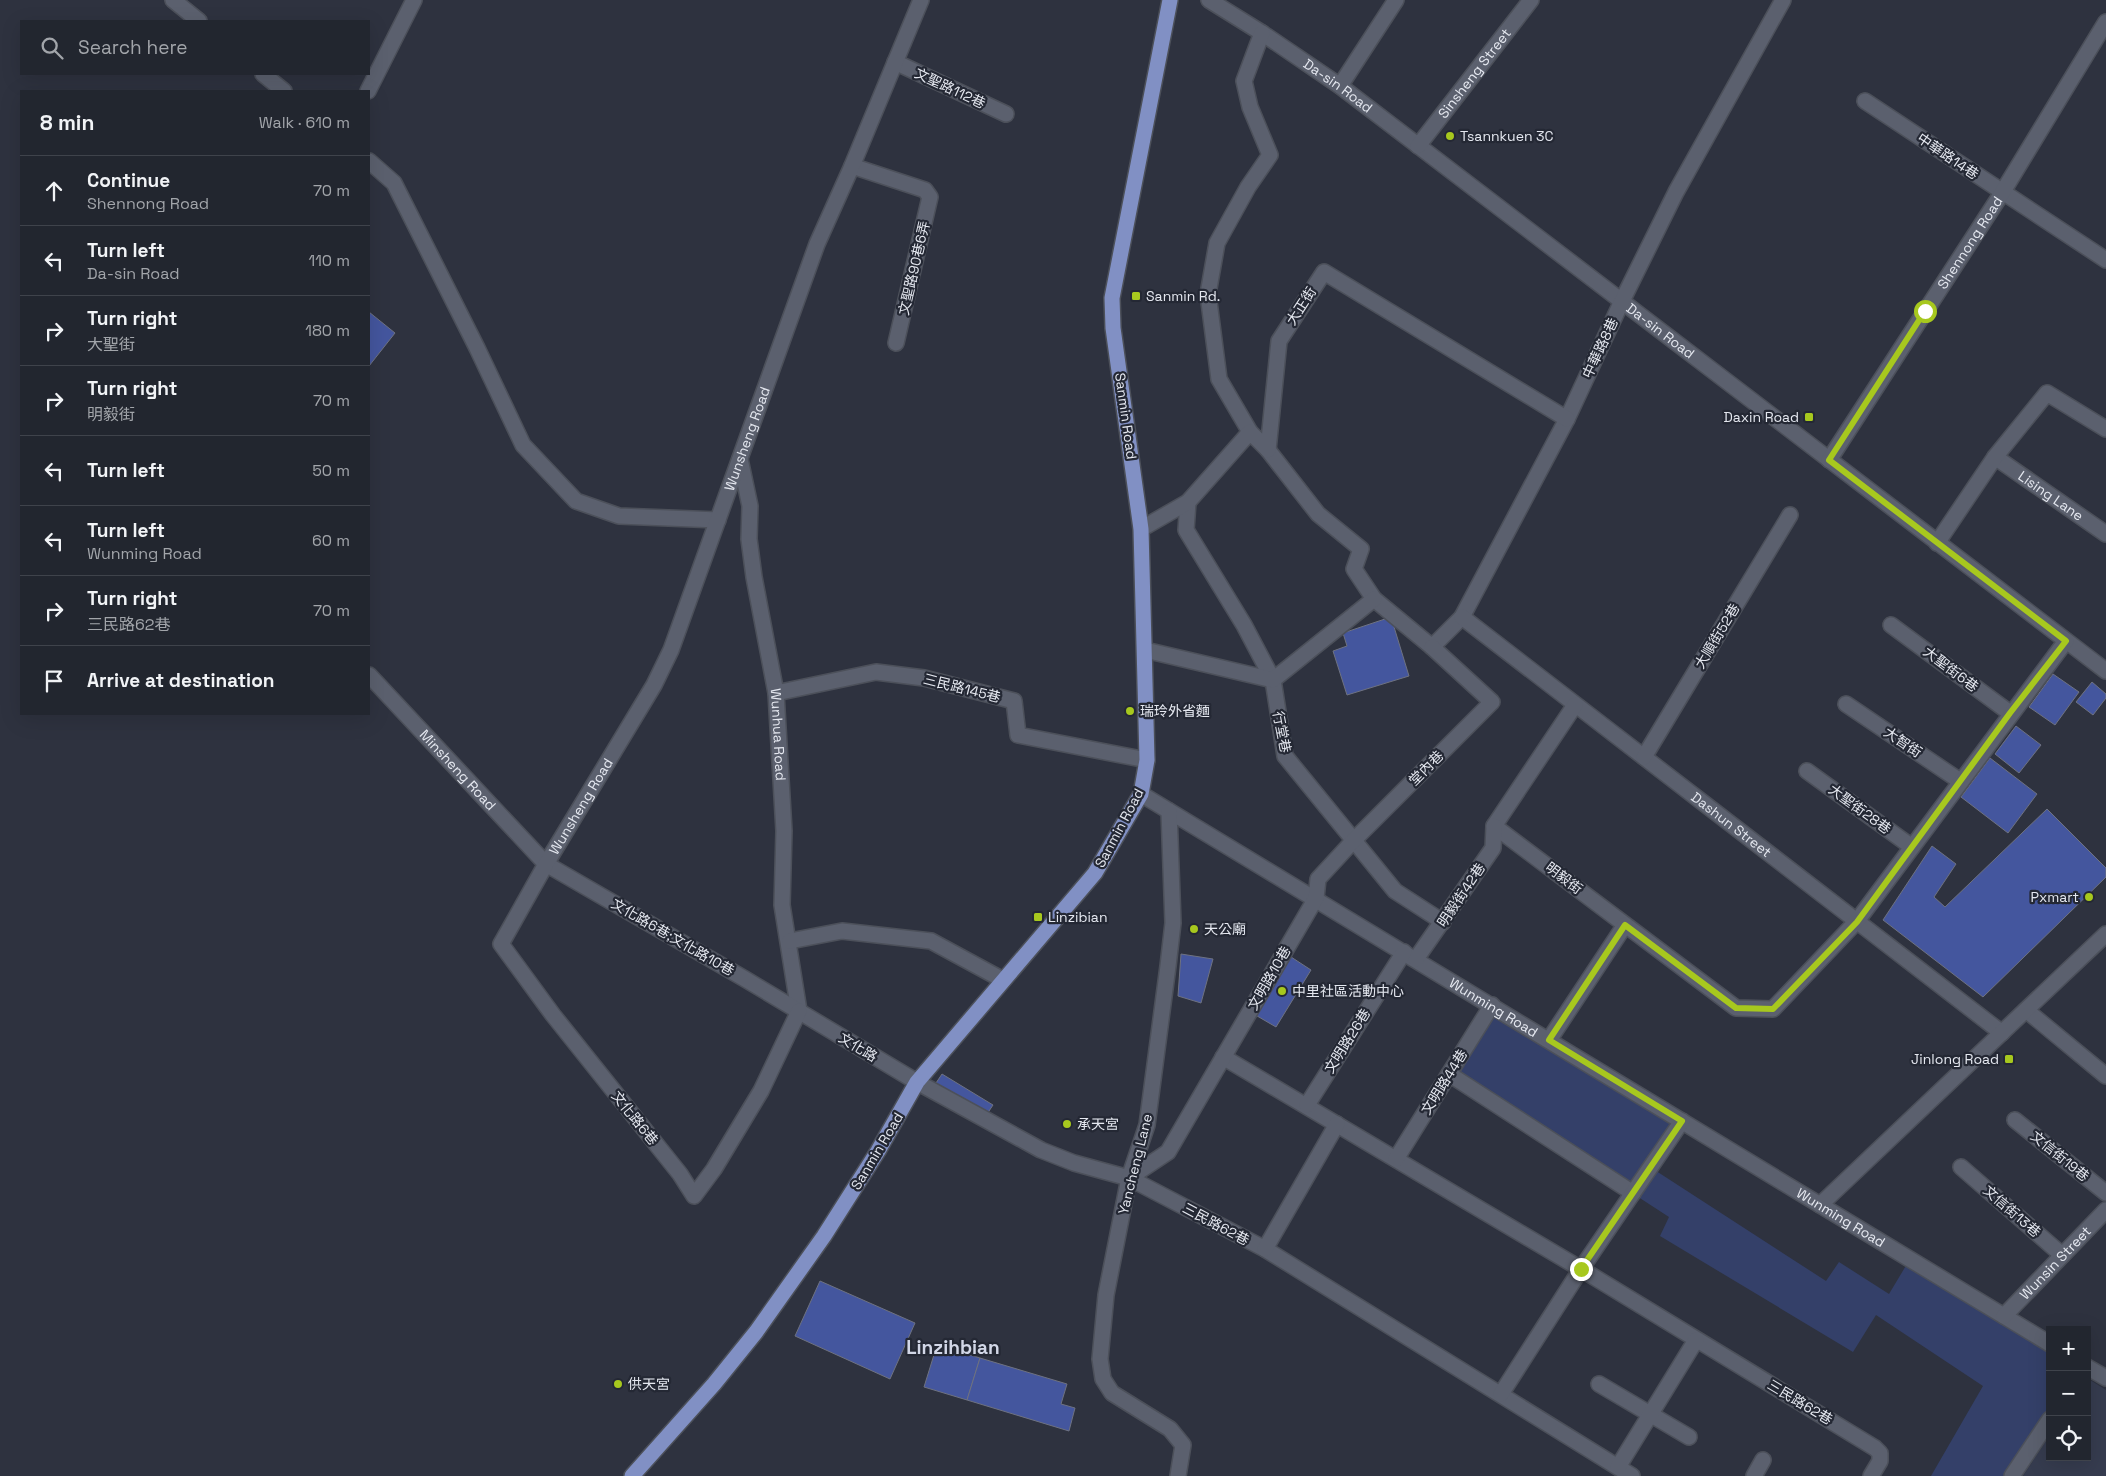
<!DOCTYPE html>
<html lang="en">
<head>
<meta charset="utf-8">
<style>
  body { margin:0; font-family:"Space Grotesk","Noto Sans TC",sans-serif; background:#2a2e37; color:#f1f3f6 }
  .controls { position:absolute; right:15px; bottom:15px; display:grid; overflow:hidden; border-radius:0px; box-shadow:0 5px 20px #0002 }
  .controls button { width:45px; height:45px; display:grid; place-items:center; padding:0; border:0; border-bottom:1px solid #3f434b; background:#22262f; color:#f1f3f6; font:25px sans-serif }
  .stop { position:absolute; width:15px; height:15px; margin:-11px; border:4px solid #a7c81e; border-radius:50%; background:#fff }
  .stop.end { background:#a7c81e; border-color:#fff; box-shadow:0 1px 5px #0008 }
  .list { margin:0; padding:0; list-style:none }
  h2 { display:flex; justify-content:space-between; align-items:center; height:65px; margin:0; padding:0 20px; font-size:21px }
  h2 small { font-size:16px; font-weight:400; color:#a2a5aa }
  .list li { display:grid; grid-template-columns:32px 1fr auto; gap:15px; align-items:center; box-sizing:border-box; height:70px; padding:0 20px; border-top:1px solid #3f434b }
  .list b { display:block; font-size:19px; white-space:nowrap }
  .list p { margin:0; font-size:16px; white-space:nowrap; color:#a2a5aa }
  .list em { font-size:16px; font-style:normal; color:#a2a5aa }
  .icon { flex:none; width:28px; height:28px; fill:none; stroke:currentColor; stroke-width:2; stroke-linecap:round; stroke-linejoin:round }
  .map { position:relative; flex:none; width:2106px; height:1476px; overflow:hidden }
  .search { position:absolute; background:#22262f; box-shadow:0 5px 20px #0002; left:20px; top:20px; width:350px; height:55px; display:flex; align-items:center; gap:12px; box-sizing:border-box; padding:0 18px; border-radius:0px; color:#a2a5aa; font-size:19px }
  .panel { position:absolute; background:#22262f; box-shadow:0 5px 20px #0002; left:20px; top:90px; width:350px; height:625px; border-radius:0px }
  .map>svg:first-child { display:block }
</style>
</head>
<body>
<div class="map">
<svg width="2106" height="1476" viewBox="0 0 2106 1476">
  <rect width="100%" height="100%" fill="#2e323f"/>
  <!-- built -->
  <polygon fill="#363c4f" points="2087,1378 2106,1390 2106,1476 2023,1476 2050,1435 2050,1457 2087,1457"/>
  <!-- green -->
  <polygon fill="#344069" points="1492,1005 1682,1121 1650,1167 1826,1281 1839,1262 1889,1294 1910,1259 2050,1344 2050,1419 2012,1476 1931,1476 1983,1386 1876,1315 1853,1352 1660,1236 1669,1217 1449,1074"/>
  <!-- building -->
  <g fill="#44569e" stroke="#6e7281">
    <polygon points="369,312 395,333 369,366"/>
    <polygon points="1391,617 1409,676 1347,695 1333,651 1347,646 1343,633"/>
    <polygon points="2053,674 2079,692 2055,725 2029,707"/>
    <polygon points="2092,682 2106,694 2106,698 2093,715 2076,702"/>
    <polygon points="2016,726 2041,745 2019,773 1995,754"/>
    <polygon points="1990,758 2037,794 2008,833 1961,797"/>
    <polygon points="2047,809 2106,868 2106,877 1983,997 1883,920 1932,846 1956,864 1934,897 1945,907"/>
    <polygon points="1181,954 1213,959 1201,1003 1178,996"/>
    <polygon points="1288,955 1311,970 1276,1027 1252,1013"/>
    <polygon points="942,1074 993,1105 985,1117 934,1086"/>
    <polygon points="820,1281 915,1323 890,1379 795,1336"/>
    <polygon points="937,1345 980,1358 967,1400 924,1387"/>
    <polygon points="980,1358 1067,1384 1061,1404 1075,1408 1069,1431 967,1400"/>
  </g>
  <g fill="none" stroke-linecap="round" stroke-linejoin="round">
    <!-- minor casing -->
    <g stroke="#4c505a" stroke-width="18">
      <g id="minor">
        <polyline points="173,0 199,21"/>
        <path id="s1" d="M1209,0L1262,33L1340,86L2106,671"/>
        <polyline points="895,62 1006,114"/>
        <polyline points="263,74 284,91"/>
        <polyline points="1340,86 1396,0"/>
        <polyline points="368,91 414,0"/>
        <polyline points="1865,101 2106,260"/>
        <path id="s2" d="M1418,146L1531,0"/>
        <polyline points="369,161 394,183 477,348 523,445 576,501 619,516 718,520"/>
        <polyline points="852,166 925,190 930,197 896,343"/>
        <polyline points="1250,432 1219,379 1208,294 1217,243 1248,187 1270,155 1250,107 1244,81 1262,33"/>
        <polyline points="1268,450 1318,514 1361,549 1354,569 1374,599 1432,647 1462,617 1567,419 1622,301 1676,192 1783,0"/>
        <path id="s3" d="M1995,457L2106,534"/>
        <path id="s4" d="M740,459L750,506L749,539L754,577L776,693L784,831L782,905L799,1011"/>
        <path id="s5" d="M1829,460L2002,193L2106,22"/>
        <polyline points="1188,502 1186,530 1244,625 1273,680 1285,756 1395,891 1443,922"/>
        <polyline points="1141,529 1188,502 1250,432 1268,450 1279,341 1324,272 1567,419"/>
        <polyline points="1937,543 1995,457 2047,393 2106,429"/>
        <path id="s6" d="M1462,617L2002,1033"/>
        <polyline points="1891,625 2010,713"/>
        <polyline points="1145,650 1273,680 1374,599"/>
        <path id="s7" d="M369,675L546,864L745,979L917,1082L1041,1150L1074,1163L1129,1178L1265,1249L1632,1476"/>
        <polyline points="776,693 876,672 924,678 1014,701 1018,735 1147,760"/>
        <polyline points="1846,704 1960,781"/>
        <polyline points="1575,705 1494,826 1736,1008 1773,1009 1857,921 2066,641"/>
        <polyline points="1644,757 1790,515"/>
        <polyline points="1807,771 1912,847"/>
        <path id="s8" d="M1141,794L2050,1344"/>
        <polyline points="1169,811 1173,923 1168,966 1147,1125 1129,1178 1106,1295 1100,1359 1103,1379 1112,1393 1170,1429 1183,1445 1178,1476"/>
        <polyline points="790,941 842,931 931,941 1003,980"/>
        <polyline points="1416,959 1493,848 1494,826"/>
        <polyline points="2026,1010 2106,1076"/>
        <path id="s9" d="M799,1011L761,1091L714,1169L694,1196L680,1174L553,1015L501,944L546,864L654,685L671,650L817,244L852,166L921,0"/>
        <polyline points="1549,1040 1625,925"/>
        <polyline points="1223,1057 1581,1269 1875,1448 1880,1453 1880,1461 1871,1476"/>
        <polyline points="1449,1074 1633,1193"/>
        <polyline points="1307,1105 1404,952"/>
        <polyline points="2015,1120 2106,1193"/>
        <polyline points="1396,1159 1492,1005"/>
        <polyline points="1961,1167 2062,1255"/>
        <polyline points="1129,1178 1168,1152 1316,898 1318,879 1354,840 1492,702 1432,647"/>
        <polyline points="1820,1205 2106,934"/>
        <polyline points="1265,1249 1337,1124"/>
        <path id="s10" d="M2004,1316L2106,1210"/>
        <polyline points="2087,1367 2106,1378"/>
        <polyline points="1599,1384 1689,1437"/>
        <polyline points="1501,1394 1581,1269 1682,1121"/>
        <polyline points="1618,1467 1696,1340"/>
        <polyline points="1754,1476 1763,1460"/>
        <polyline points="2012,1476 2050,1419"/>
      </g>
    </g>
    <!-- major casing -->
    <g stroke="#4c505a" stroke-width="18">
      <polyline id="major" points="632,1476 714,1384 756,1332 824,1236 878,1151 917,1082 1095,873 1141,794 1147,760 1141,529 1113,328 1112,298 1170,0"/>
    </g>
    <!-- minor -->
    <use href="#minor" stroke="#5b606e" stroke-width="15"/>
    <!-- major -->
    <use href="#major" stroke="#8190c4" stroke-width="15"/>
  </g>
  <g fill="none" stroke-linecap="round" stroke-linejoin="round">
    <!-- route -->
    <polyline stroke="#a7c81e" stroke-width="6" points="1581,1269 1682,1121 1549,1040 1625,925 1736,1008 1773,1009 1857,922 2010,713 2066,641 1829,460 1925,311"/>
  </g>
  <!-- markers -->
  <g fill="#a7c81e" stroke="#242834" stroke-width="2">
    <circle cx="1450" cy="136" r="5"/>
    <rect x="1131" y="291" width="10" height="10" rx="2.5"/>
    <rect x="1804" y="412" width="10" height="10" rx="2.5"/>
    <circle cx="1130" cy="711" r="5"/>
    <circle cx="2089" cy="897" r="5"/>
    <rect x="1033" y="912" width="10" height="10" rx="2.5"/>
    <circle cx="1194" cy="929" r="5"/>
    <circle cx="1282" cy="991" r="5"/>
    <rect x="2004" y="1054" width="10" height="10" rx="2.5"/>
    <circle cx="1067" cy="1124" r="5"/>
    <circle cx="618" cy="1384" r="5"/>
  </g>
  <g text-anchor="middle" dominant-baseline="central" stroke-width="4.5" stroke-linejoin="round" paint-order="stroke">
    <!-- street labels -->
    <g font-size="14" fill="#e5e8f0" stroke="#242834">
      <text stroke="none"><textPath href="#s2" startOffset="92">Sinsheng Street</textPath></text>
      <text stroke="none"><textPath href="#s1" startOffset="155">Da-sin Road</textPath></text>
      <text transform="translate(950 88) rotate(25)">文聖路112巷</text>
      <text transform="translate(1948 156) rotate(34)">中華路14巷</text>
      <text stroke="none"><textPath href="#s5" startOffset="259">Shennong Road</textPath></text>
      <text transform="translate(914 268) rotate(-77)">文聖路90巷6弄</text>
      <text transform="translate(1301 306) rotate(-57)">大正街</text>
      <text stroke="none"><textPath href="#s1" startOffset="560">Da-sin Road</textPath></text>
      <text transform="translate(1600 348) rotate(-65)">中華路8巷</text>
      <text transform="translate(1126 416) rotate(82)">Sanmin Road</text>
      <text stroke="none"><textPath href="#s9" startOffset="1095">Wunsheng Road</textPath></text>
      <text stroke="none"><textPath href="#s3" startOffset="68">Lising Lane</textPath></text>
      <text transform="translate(1717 636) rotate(-59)">大順街52巷</text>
      <text transform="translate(1951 669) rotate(37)">大聖街6巷</text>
      <text transform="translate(962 688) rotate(14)">三民路145巷</text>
      <text transform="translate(1282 732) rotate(79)">行堂巷</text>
      <text stroke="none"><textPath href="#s4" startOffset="279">Wunhua Road</textPath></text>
      <text transform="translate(1903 742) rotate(34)">大智街</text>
      <text transform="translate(1426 768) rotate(-45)">堂內巷</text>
      <text stroke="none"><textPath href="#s7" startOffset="130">Minsheng Road</textPath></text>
      <text stroke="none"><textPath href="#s9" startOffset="690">Wunsheng Road</textPath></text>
      <text transform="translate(1860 809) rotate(36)">大聖街28巷</text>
      <text stroke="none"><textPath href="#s6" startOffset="340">Dashun Street</textPath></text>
      <text transform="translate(1119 828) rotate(-62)">Sanmin Road</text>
      <text transform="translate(1564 878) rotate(37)">明毅街</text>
      <text transform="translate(1461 895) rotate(-56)">明毅街42巷</text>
      <text transform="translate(673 937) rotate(30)">文化路6巷;文化路10巷</text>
      <text transform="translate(1269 978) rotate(-60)">文明路10巷</text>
      <text stroke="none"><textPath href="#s8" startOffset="412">Wunming Road</textPath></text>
      <text transform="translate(1347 1041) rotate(-58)">文明路26巷</text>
      <text transform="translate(858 1047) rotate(31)">文化路</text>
      <text transform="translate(1444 1082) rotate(-58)">文明路44巷</text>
      <text transform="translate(635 1118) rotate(51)">文化路6巷</text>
      <text transform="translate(877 1151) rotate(-59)">Sanmin Road</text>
      <text transform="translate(2060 1156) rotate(39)">文信街19巷</text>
      <text transform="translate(1135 1164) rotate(-76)">Yancheng Lane</text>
      <text transform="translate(2012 1211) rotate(41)">文信街13巷</text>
      <text stroke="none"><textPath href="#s8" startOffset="818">Wunming Road</textPath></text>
      <text transform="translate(1216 1224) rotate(28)">三民路62巷</text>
      <text stroke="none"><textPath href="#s10" startOffset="74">Wunsin Street</textPath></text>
      <text transform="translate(1800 1402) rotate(31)">三民路62巷</text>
    </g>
    <!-- poi labels -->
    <g font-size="14" fill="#e5e8f0" stroke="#242834" text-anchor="start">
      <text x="1460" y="136">Tsannkuen 3C</text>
      <text x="1146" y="296">Sanmin Rd.</text>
      <text x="1799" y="417" text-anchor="end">Daxin Road</text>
      <text x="1140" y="711">瑞玲外省麵</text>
      <text x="2079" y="897" text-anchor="end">Pxmart</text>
      <text x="1048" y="917">Linzibian</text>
      <text x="1204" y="929">天公廟</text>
      <text x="1292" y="991">中里社區活動中心</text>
      <text x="1999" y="1059" text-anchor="end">Jinlong Road</text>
      <text x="1077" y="1124">承天宮</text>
      <text x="628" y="1384">供天宮</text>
    </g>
    <!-- district labels -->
    <g font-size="19" font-weight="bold" fill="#d2d7e7" stroke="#242834">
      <text x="953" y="1347">Linzihbian</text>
    </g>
  </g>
</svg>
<div class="controls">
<button>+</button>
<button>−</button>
<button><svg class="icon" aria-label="locate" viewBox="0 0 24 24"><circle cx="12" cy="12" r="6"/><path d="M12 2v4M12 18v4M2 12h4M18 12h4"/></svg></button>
</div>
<div class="stop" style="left:1925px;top:311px"></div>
<div class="stop end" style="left:1581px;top:1269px"></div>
<div class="search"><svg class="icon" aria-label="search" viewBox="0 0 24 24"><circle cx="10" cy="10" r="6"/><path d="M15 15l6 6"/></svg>Search here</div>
<section class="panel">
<h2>8 min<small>Walk · 610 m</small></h2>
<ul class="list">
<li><svg class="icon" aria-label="ahead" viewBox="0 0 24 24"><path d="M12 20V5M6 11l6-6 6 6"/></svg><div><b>Continue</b><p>Shennong Road</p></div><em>70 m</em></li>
<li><svg class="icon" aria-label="left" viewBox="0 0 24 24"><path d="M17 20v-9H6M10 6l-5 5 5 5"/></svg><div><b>Turn left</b><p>Da-sin Road</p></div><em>110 m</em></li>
<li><svg class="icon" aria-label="right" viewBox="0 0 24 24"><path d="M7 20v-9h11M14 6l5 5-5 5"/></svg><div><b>Turn right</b><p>大聖街</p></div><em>180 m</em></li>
<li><svg class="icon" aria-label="right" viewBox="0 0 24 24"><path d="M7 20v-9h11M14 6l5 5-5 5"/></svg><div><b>Turn right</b><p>明毅街</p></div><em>70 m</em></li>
<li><svg class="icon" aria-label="left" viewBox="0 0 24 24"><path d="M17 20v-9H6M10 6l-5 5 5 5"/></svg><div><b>Turn left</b></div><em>50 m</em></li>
<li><svg class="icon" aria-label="left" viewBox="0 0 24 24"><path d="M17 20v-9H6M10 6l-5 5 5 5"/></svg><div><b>Turn left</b><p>Wunming Road</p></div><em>60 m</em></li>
<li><svg class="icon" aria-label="right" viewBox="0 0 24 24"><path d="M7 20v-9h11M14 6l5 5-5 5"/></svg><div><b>Turn right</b><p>三民路62巷</p></div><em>70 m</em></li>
<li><svg class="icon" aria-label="arrive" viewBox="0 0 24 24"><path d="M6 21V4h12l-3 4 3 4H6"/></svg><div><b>Arrive at destination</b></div></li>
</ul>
</section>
</div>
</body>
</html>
